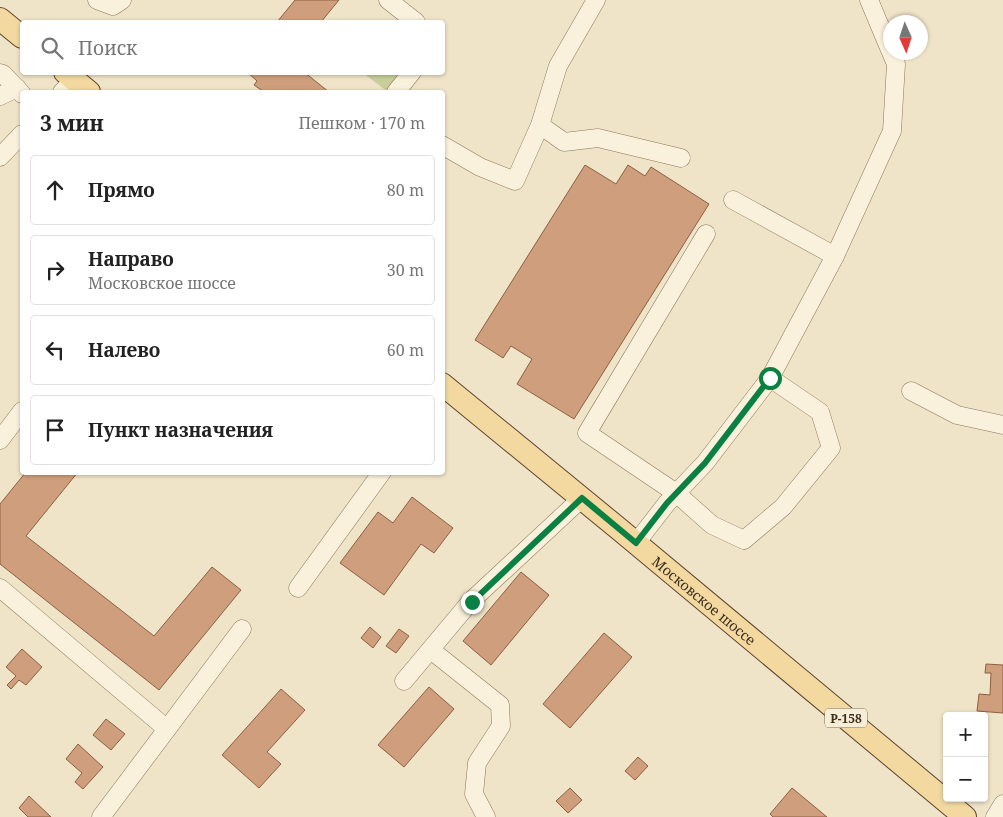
<!DOCTYPE html>
<html lang="ru">
<head>
<meta charset="utf-8">
<style>
  body { margin:0; font-family:"Noto Serif",serif; background:#f2f2f2; color:#222 }
  .controls { position:absolute; right:15px; bottom:15px; display:grid; overflow:hidden; border-radius:5px; box-shadow:0 1px 4px #0004 }
  .controls button { width:45px; height:45px; display:grid; place-items:center; padding:0; border:0; border-bottom:1px solid #e0e0e0; background:#fff; color:#222; font:25px sans-serif }
  .compass { position:absolute; left:883px; top:15px; width:45px; height:45px; border-radius:50%; background:#fff; box-shadow:0 1px 4px #0004; rotate:177deg }
  .stop { position:absolute; width:15px; height:15px; margin:-11px; border:4px solid #0b8043; border-radius:50%; background:#fff }
  .stop.end { background:#0b8043; border-color:#fff; box-shadow:0 1px 5px #0008 }
  .list { margin:0; padding:0; list-style:none }
  h2 { display:flex; justify-content:space-between; align-items:center; height:65px; margin:0; padding:0 20px; font-size:21px }
  h2 small { font-size:16px; font-weight:400; color:#767676 }
  .list li { display:grid; grid-template-columns:32px 1fr auto; gap:15px; align-items:center; box-sizing:border-box; height:70px; margin:0 10px 10px; padding:0 10px; border:1px solid #e0e0e0; border-radius:5px }
  .list b { display:block; font-size:19px; white-space:nowrap }
  .list p { margin:0; font-size:16px; white-space:nowrap; color:#767676 }
  .list em { font-size:16px; font-style:normal; color:#767676 }
  .icon { flex:none; width:28px; height:28px; fill:none; stroke:currentColor; stroke-width:2; stroke-linecap:round; stroke-linejoin:round }
  .map { position:relative; flex:none; width:1003px; height:817px; overflow:hidden }
  .search { position:absolute; background:#fff; box-shadow:0 1px 4px #0004; left:20px; top:20px; width:425px; height:55px; display:flex; align-items:center; gap:12px; box-sizing:border-box; padding:0 18px; border-radius:5px; color:#767676; font-size:19px }
  .panel { position:absolute; background:#fff; box-shadow:0 1px 4px #0004; left:20px; top:90px; width:425px; height:385px; border-radius:5px }
  .map>svg:first-child { display:block }
</style>
</head>
<body>
<div class="map">
<svg width="1003" height="817" viewBox="0 0 1003 817">
  <rect width="100%" height="100%" fill="#f0e4c8"/>
  <!-- green -->
  <polygon fill="#c9cf9b" points="363,73 403,73 388,92"/>
  <!-- building -->
  <g fill="#cf9f7d" stroke="#8d5f41">
    <polygon points="295,0 339,0 321,22 277,22"/>
    <polygon points="247,72 304,72 329,92 276,92 273,90 272,92 264,92 254,85 257,81"/>
    <polygon points="585,165 616,184 628,165 645,176 651,167 709,204 574,419 517,384 532,359 511,346 503,358 475,340"/>
    <polygon points="26,472 78,472 26,536 154,636 212,567 241,590 159,690 0,564 0,504"/>
    <polygon points="412,497 453,528 434,553 421,544 384,595 340,563 378,512 393,523"/>
    <polygon points="521,572 549,595 491,665 463,641"/>
    <polygon points="370,627 381,637 373,648 361,638"/>
    <polygon points="399,629 409,636 396,653 386,646"/>
    <polygon points="604,633 632,657 570,728 543,704"/>
    <polygon points="22,649 42,667 26,685 19,680 11,689 7,685 16,676 6,667"/>
    <polygon points="986,664 1003,665 1003,713 977,711 979,694 990,695 991,673 985,673"/>
    <polygon points="429,687 454,709 404,767 378,745"/>
    <polygon points="281,689 305,710 267,752 281,764 259,788 222,755"/>
    <polygon points="106,719 125,734 111,750 93,735"/>
    <polygon points="78,744 103,767 83,789 75,782 82,773 66,759"/>
    <polygon points="638,757 648,766 635,780 625,771"/>
    <polygon points="570,788 582,800 568,813 556,801"/>
    <polygon points="792,788 827,817 773,817 770,814"/>
    <polygon points="29,796 51,817 28,817 19,808"/>
  </g>
  <g fill="none" stroke-linecap="round" stroke-linejoin="round">
    <!-- minor casing -->
    <g stroke="#8d765c" stroke-width="19">
      <g id="minor">
        <polyline points="97,0 113,6 122,0"/>
        <polyline points="388,0 416,22"/>
        <polyline points="869,0 890,50"/>
        <polyline points="0,73 3,74 22,94"/>
        <polyline points="62,92 74,80"/>
        <polyline points="396,92 412,72"/>
        <polyline points="0,96 17,88"/>
        <polyline points="540,125 564,142 598,138 681,158"/>
        <polyline points="442,145 480,167 515,181 540,125 558,66 596,0"/>
        <polyline points="0,157 22,134"/>
        <polyline points="733,200 835,256"/>
        <polyline points="706,234 587,433 676,493 712,525 744,540 783,507 831,448 820,412 770,378"/>
        <polyline points="911,391 957,415 1003,425"/>
        <polyline points="0,440 22,411"/>
        <polyline points="636,543 667,503 705,463 770,378 835,256 892,131 896,64 891,52"/>
        <polyline points="0,588 167,729"/>
        <polyline points="298,588 382,472"/>
        <polyline points="431,650 500,705 501,726 477,763 474,794 486,817"/>
        <polyline points="404,681 471,601 582,498"/>
        <polyline points="101,817 242,629"/>
        <polyline points="995,817 1003,804"/>
      </g>
    </g>
    <!-- major casing -->
    <g stroke="#5b4430" stroke-width="24">
      <g id="major">
        <polyline points="0,19 22,37"/>
        <polyline points="65,72 89,92"/>
        <path id="s1" d="M442,384L619,529L965,817"/>
      </g>
    </g>
    <!-- minor -->
    <use href="#minor" stroke="#faf1dc" stroke-width="18"/>
    <!-- major -->
    <use href="#major" stroke="#f3d9a0" stroke-width="22"/>
  </g>
  <g fill="none" stroke-linecap="round" stroke-linejoin="round">
    <!-- route -->
    <polyline stroke="#0b8043" stroke-width="6" points="472,602 582,498 636,543 667,503 705,463 770,378"/>
  </g>
  <g text-anchor="middle" dominant-baseline="central" stroke-width="4.5" stroke-linejoin="round" paint-order="stroke">
    <!-- shield labels -->
    <rect fill="#f7eed8" stroke="#756857" stroke-width="1" x="825" y="708.5" width="42" height="19" rx="4"/>
    <g font-size="12" font-weight="bold" fill="#3d2e20">
      <text x="846" y="718">Р-158</text>
    </g>
    <!-- street labels -->
    <g font-size="14" fill="#3d2e20" stroke="#f7eed8">
      <text stroke="none"><textPath href="#s1" startOffset="340">Московское шоссе</textPath></text>
    </g>
  </g>
</svg>
<div class="controls">
<button>+</button>
<button>−</button>
</div>
<svg class="compass" viewBox="-18 -18 36 36"><path d="M0-13l5 13h-10z" fill="#e53935"/><path d="M0 13l5-13h-10z" fill="#767676"/></svg>
<div class="stop" style="left:770px;top:378px"></div>
<div class="stop end" style="left:472px;top:602px"></div>
<div class="search"><svg class="icon" aria-label="search" viewBox="0 0 24 24"><circle cx="10" cy="10" r="6"/><path d="M15 15l6 6"/></svg>Поиск</div>
<section class="panel">
<h2>3 мин<small>Пешком · 170 m</small></h2>
<ul class="list">
<li><svg class="icon" aria-label="ahead" viewBox="0 0 24 24"><path d="M12 20V5M6 11l6-6 6 6"/></svg><div><b>Прямо</b></div><em>80 m</em></li>
<li><svg class="icon" aria-label="right" viewBox="0 0 24 24"><path d="M7 20v-9h11M14 6l5 5-5 5"/></svg><div><b>Направо</b><p>Московское шоссе</p></div><em>30 m</em></li>
<li><svg class="icon" aria-label="left" viewBox="0 0 24 24"><path d="M17 20v-9H6M10 6l-5 5 5 5"/></svg><div><b>Налево</b></div><em>60 m</em></li>
<li><svg class="icon" aria-label="arrive" viewBox="0 0 24 24"><path d="M6 21V4h12l-3 4 3 4H6"/></svg><div><b>Пункт назначения</b></div></li>
</ul>
</section>
</div>
</body>
</html>
